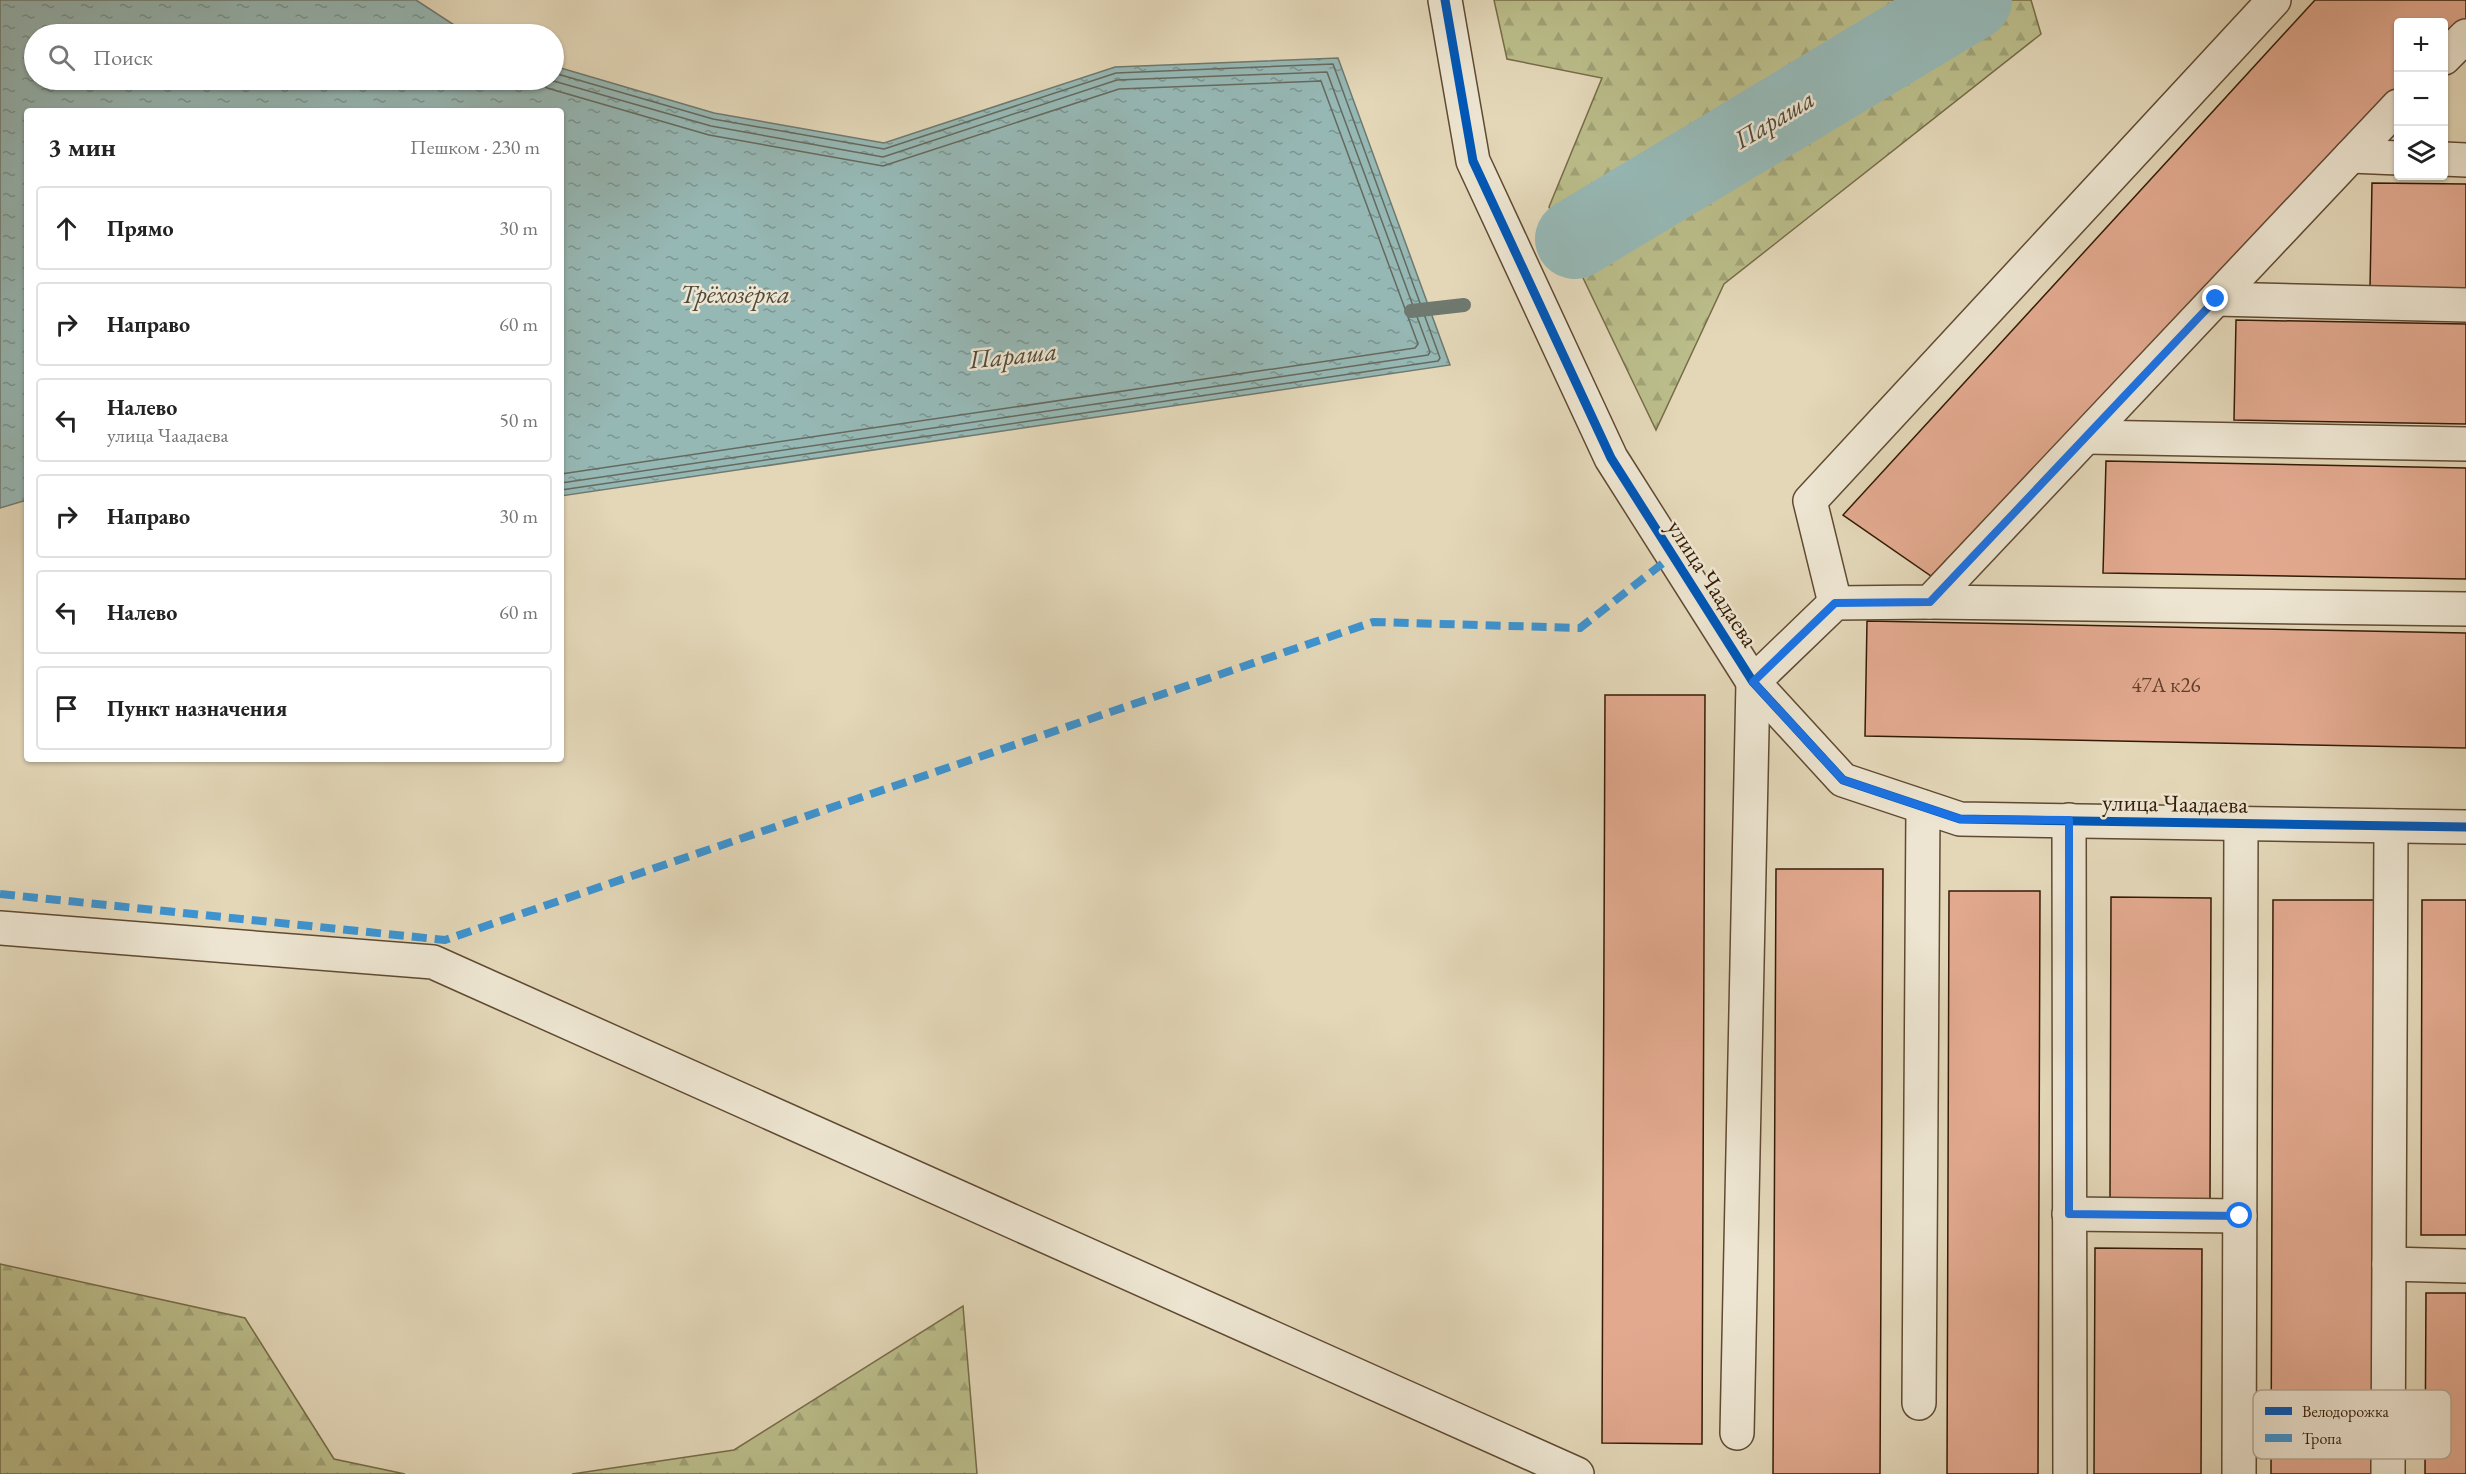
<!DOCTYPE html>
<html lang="ru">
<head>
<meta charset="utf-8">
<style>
  body { margin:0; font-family:"EB Garamond",serif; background:#f6f6f6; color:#222 }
  .controls { position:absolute; right:18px; top:18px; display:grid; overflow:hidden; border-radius:6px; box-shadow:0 2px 4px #0004 }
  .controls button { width:54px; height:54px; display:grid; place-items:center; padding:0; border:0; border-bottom:2px solid #e0e0e0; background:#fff; color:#222; font:30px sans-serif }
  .stop { position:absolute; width:18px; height:18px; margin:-14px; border:4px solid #1a73e8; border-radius:50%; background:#fff }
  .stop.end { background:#1a73e8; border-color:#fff; box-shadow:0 2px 6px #0008 }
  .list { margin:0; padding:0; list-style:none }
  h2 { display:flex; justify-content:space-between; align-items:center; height:78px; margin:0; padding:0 24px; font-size:26px }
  h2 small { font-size:20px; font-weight:400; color:#767676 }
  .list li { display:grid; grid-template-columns:39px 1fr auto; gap:18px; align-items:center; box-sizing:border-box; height:84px; margin:0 12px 12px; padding:0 12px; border:2px solid #e0e0e0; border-radius:6px }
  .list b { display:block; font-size:22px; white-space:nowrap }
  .list p { margin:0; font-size:20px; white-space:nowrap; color:#767676 }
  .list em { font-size:20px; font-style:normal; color:#767676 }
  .icon { flex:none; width:33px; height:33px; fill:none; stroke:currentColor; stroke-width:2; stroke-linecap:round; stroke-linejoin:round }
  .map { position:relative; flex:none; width:2466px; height:1474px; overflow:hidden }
  .search { position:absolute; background:#fff; box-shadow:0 2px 4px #0004; left:24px; top:24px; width:540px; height:66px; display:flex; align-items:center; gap:15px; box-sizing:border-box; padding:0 21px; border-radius:33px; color:#767676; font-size:22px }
  .panel { position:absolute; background:#fff; box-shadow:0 2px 4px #0004; left:24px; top:108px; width:540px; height:654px; border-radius:6px }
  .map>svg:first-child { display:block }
</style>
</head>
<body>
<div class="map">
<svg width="2466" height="1474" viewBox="0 0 2466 1474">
  <defs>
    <pattern id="forest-firs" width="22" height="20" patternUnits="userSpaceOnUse" patternTransform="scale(1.5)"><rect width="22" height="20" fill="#babd8a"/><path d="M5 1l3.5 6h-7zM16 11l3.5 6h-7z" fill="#a0a276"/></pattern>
    <pattern id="water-ripples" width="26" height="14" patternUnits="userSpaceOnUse" patternTransform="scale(1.5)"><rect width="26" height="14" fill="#96b8b5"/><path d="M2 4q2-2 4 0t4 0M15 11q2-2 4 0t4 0" fill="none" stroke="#7b9591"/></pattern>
  </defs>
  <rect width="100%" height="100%" fill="#e3d7b8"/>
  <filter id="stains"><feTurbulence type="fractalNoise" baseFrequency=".00333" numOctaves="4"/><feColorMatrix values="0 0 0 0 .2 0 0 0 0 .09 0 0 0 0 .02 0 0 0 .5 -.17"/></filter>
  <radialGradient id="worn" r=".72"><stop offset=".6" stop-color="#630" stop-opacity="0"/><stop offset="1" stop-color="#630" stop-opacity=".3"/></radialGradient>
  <!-- forest -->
  <g fill="url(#forest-firs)" stroke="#776c48" stroke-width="1.5">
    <polygon points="1494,0 2031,0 2041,34 1724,284 1656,430 1549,207 1602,78 1507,59"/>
    <polygon points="0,1264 245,1318 334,1459 405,1474 0,1474"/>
    <polygon points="963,1306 977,1474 572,1474 734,1450"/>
  </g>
  <!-- water -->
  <polygon fill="url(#water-ripples)" stroke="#6f796f" stroke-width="1.5" points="0,0 416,0 468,34 34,34 34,80 554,80 554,66 714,113 884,143 1115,67 1338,58 1450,365 561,496 561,111 27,111 27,500 0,508"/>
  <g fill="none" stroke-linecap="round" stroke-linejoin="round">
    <!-- shore -->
    <g stroke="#656a5e" stroke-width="1.5">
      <polyline points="554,73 713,119 884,149 1116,73 1333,64 1440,358 1438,361 561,490"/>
      <polyline points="536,80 547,88 709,135 883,166 1119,89 1321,81 1418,344 1415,348 561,474"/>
      <polyline points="550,80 711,126 883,157 1117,80 1327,72 1430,352 1428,355 561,483"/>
    </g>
    <!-- stream -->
    <polyline stroke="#6f796f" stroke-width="14" points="1411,311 1464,305"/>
    <!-- river -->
    <polyline stroke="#96b8b5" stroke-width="80" points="1575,239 1972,0"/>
  </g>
  <!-- building -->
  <g fill="#e2a98f" stroke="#341b06" stroke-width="1.5">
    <polygon points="2315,0 2466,0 2466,20 2444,39 2444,22 2398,22 2398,86 1931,576 1843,515"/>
    <polygon points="2372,183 2466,184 2466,290 2370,288"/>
    <polygon points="2236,320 2466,324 2466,424 2234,420"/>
    <polygon points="2106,461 2466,468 2466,579 2103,573"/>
    <polygon points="1867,621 2466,633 2466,748 1865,736"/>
    <polygon points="1605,695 1705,695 1702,1444 1602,1443"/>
    <polygon points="1776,869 1883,869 1880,1474 1773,1474"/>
    <polygon points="1949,891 2040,891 2038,1474 1947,1474"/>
    <polygon points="2111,897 2211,898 2210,1199 2110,1199"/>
    <polygon points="2273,900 2375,900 2372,1474 2271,1474"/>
    <polygon points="2422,900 2466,900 2466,1235 2421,1235"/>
    <polygon points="2095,1248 2202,1249 2201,1474 2094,1474"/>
    <polygon points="2426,1293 2466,1293 2466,1474 2425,1474"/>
  </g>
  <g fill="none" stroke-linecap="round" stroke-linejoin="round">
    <!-- minor casing -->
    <g stroke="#604a32" stroke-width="36">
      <g id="minor">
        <polyline points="1445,0 1473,161 1611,458 1753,682 1843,780 1960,819 2466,827"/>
        <polyline points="2444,58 2466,36"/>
        <polyline points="2351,156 2398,158"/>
        <polyline points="2444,159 2466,160"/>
        <polyline points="2216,299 2466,305"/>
        <polyline points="2087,437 2466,444"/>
        <polyline points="1930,602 2466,609"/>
        <polyline points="1835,603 1810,501 2274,0"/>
        <polyline points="2069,820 2070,1474"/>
        <polyline points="0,928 433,962 1577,1474"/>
        <polyline points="2069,1214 2240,1216"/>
        <polyline points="2389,1264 2466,1266"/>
        <polyline points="1919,1403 1923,807"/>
        <polyline points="1737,1433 1753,682 1835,603 1930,602 2398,106"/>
        <polyline points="2239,1474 2241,823"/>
        <polyline points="2388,1474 2391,826"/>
      </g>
    </g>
    <!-- minor -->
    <use href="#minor" stroke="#ede5d1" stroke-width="33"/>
    <!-- quiet -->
    <polyline stroke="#3d94d1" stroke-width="8" stroke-dasharray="15 8" stroke-linecap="butt" points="0,894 445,940 1373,622 1580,628 1672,556"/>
    <!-- cycleway casing -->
    <g stroke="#ede5d1" stroke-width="13">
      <polyline id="cycleway" points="1445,0 1473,161 1611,458 1753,682 1843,780 1960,819 2466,827"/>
    </g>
    <!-- cycleway -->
    <use href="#cycleway" stroke="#0057b8" stroke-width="9"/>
  </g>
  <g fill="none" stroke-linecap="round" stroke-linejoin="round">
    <!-- route -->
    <polyline stroke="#1a73e8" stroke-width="8" points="2216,299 1930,602 1835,603 1753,682 1843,780 1960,819 2069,820 2069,1214 2240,1216"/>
  </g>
  <g text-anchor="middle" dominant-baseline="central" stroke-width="5" stroke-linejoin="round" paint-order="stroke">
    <!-- number labels -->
    <g font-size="21" fill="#603e28">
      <text x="2166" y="684">47А к26</text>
    </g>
    <!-- street labels -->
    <g font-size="24" fill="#341b06" stroke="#ede5d1">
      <text transform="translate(1713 583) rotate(57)">улица Чаадаева</text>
      <text transform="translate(2175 803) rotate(1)">улица Чаадаева</text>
    </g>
    <!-- water labels -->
    <g font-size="26" font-style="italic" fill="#514a3b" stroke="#ede5d1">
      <text transform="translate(1774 119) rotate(-31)">Параша</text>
      <text x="735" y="294">Трёхозёрка</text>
      <text transform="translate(1013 355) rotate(-6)">Параша</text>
    </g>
  </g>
  <!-- legend -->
  <rect x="2253" y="1390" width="198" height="69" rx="9" fill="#ede5d1" stroke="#b6a894" stroke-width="1.5"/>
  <rect x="2265" y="1407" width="27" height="8" fill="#0057b8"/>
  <rect x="2265" y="1434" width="27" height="8" fill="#3d94d1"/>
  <g font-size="16" fill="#341b06">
    <text x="2302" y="1417">Велодорожка</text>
    <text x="2302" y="1444">Тропа</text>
  </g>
  <rect width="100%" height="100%" filter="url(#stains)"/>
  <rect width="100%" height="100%" fill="url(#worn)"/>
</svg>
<div class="controls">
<button>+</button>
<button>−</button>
<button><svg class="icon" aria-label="layers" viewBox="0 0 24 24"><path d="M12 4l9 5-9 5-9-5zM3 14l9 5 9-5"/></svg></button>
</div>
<div class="stop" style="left:2240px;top:1216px"></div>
<div class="stop end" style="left:2216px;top:299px"></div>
<div class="search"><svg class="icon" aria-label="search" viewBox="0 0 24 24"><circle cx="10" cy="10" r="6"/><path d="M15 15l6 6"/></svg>Поиск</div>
<section class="panel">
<h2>3 мин<small>Пешком · 230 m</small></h2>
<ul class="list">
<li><svg class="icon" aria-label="ahead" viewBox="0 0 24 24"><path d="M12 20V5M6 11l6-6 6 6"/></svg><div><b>Прямо</b></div><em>30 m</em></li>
<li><svg class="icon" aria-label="right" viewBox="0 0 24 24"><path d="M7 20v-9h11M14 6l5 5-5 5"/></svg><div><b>Направо</b></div><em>60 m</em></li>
<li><svg class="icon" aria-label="left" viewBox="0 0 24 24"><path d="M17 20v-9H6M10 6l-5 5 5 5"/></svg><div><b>Налево</b><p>улица Чаадаева</p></div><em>50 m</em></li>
<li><svg class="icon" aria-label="right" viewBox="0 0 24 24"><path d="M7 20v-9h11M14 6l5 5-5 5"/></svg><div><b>Направо</b></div><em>30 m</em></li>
<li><svg class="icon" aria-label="left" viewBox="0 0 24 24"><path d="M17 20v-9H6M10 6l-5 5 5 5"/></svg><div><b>Налево</b></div><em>60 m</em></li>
<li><svg class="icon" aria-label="arrive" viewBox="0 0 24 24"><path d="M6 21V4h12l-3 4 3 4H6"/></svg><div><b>Пункт назначения</b></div></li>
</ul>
</section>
</div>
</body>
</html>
